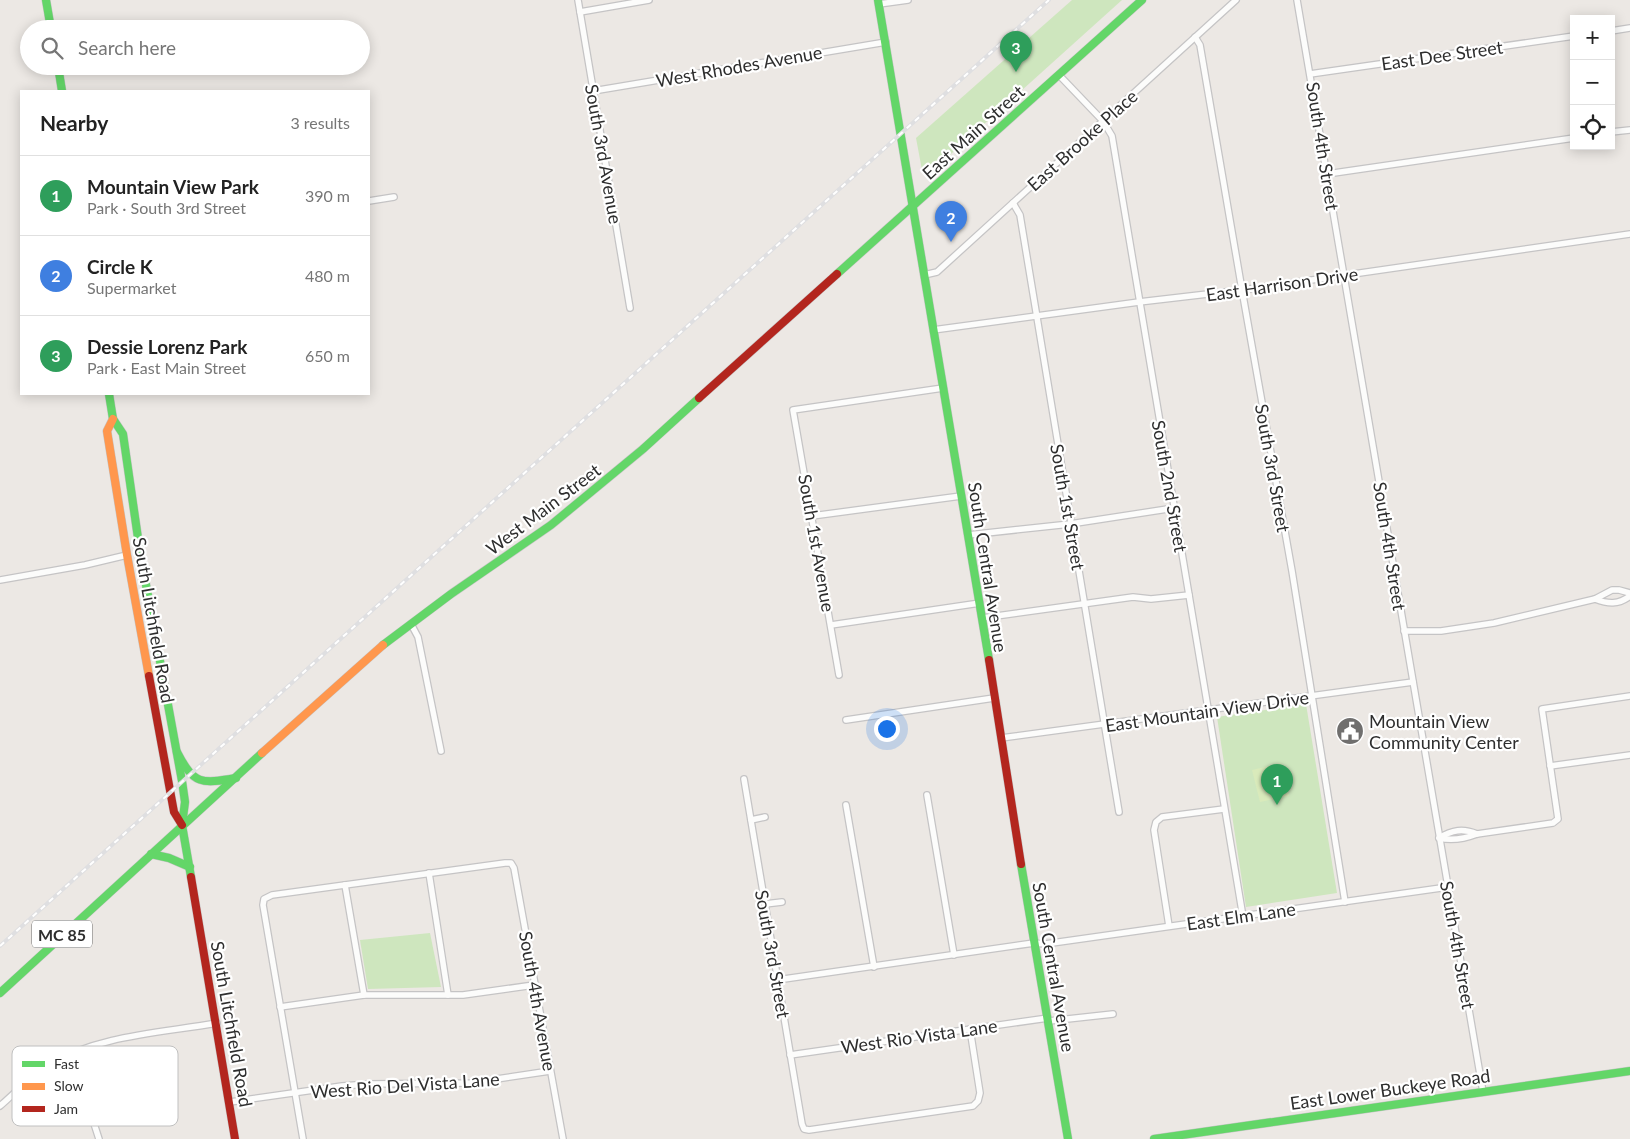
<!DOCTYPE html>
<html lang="en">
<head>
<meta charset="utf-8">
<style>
  body { margin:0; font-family:Lato,sans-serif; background:#f2f2f2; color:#222 }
  .controls { position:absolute; right:15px; top:15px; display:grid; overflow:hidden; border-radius:0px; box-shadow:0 2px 12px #0003 }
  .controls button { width:45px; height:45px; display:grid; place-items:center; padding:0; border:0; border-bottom:1px solid #e0e0e0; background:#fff; color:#222; font:25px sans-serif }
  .you { position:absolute; left:886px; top:728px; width:18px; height:18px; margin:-12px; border:4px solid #fff; border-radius:50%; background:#1a73e8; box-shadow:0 0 0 8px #1a73e833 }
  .badge { display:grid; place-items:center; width:32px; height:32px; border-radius:50%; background:#b45309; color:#fff; font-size:16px; font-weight:700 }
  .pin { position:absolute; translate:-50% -41px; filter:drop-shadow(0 1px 2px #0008) }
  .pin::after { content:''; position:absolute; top:26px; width:18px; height:15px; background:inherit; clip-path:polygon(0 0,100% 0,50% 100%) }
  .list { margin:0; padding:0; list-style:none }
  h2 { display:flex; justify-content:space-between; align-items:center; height:65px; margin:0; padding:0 20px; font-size:21px }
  h2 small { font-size:16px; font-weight:400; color:#767676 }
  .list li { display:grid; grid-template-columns:32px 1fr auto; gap:15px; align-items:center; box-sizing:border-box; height:80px; padding:0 20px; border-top:1px solid #e0e0e0 }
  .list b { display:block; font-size:19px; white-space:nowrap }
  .list p { margin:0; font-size:16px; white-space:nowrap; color:#767676 }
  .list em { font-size:16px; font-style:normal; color:#767676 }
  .icon { flex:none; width:28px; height:28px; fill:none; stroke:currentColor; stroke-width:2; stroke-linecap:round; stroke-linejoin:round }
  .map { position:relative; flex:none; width:1630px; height:1139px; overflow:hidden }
  .search { position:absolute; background:#fff; box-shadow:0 2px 12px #0003; left:20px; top:20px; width:350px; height:55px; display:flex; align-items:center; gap:12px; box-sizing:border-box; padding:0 18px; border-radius:28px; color:#767676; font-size:19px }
  .panel { position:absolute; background:#fff; box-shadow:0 2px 12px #0003; left:20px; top:90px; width:350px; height:305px; border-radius:0px }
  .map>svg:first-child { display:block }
</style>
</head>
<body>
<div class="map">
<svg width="1630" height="1139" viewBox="0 0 1630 1139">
  <rect width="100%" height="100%" fill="#ece8e4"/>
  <!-- green -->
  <g fill="#cee6be">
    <polygon points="1072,0 1122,0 932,171 922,170 916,138"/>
    <polygon points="1306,704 1337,893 1246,907 1217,717"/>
    <polygon points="430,933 441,987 368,989 360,940"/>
  </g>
  <!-- pitch -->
  <polygon fill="#d9eabb" points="1281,763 1289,796 1260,802 1252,770"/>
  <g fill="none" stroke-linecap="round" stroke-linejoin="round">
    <!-- street casing -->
    <g stroke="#c5c4c5" stroke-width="8">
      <g id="street">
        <polyline points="578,0 630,308"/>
        <polyline points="1297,0 1483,1092"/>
        <polyline points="879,4 908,0"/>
        <polyline points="580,12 649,0"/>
        <polyline points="1611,31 1630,28"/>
        <polyline points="1195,37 1200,45 1242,290 1292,571 1345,902"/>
        <polyline points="1310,74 1574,36"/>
        <polyline points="1059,75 1103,121 1112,136 1243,917"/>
        <polyline points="593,91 886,42"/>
        <polyline points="1611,132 1630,130"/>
        <polyline points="1327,174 1574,138"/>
        <polyline points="369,201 394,197"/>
        <polyline points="1013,203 1020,215 1119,812"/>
        <polyline points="924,275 937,272 1236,0"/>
        <polyline points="933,330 1139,302 1242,290 1630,234"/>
        <polyline points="812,516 961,496"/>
        <polyline points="968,535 1070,524 1174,508"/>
        <polyline points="0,580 85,565 127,555"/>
        <path d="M1595,599C1608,604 1618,605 1630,596"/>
        <polyline points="982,618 1133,597 1151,599 1189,595"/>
        <polyline points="411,624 418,637 441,751"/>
        <polyline points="831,625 980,603"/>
        <polyline points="1404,631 1441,631 1494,623 1595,599 1612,590 1619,590 1630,593"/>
        <polyline points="839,675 793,410 943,388"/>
        <polyline points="846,720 994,698"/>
        <polyline points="1001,738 1413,682"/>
        <polyline points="1550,766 1630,755"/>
        <polyline points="744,779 802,1124 804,1129 809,1130 973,1106 978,1101 980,1093 970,1029"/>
        <polyline points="927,795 954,955"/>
        <polyline points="846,805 874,967"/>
        <polyline points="751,820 765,817"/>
        <path d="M1439,838C1452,841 1464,839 1477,834L1553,823L1558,819L1542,709L1630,696"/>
        <path d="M1439,838C1452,830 1463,828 1477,834"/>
        <polyline points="429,873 448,995"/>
        <polyline points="345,885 364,995"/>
        <polyline points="765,904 782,902"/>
        <polyline points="1169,926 1154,830 1156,822 1162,817 1224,809"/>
        <polyline points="777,980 1034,943 1045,944 1448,887"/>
        <polyline points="280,1007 364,995 463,995 534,985"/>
        <polyline points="1049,1021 1113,1014"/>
        <polyline points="790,1055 1048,1018"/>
        <polyline points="66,1056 89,1108 99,1139"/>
        <polyline points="230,1102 342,1086 368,1084 470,1083 550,1071"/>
        <path d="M0,1106C16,1092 32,1075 50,1064C100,1035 161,1033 217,1023"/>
        <polyline points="303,1139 263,905 264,899 272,895 505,863 511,863 514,868 563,1139"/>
      </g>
    </g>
    <!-- fast casing -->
    <g stroke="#c5c4c5" stroke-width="9">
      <g id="fast">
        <polyline points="46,0 51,29"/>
        <polyline points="878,0 989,660"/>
        <polyline points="58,66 62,91"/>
        <polyline points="837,274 1142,0"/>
        <polyline points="109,394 113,419 123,434 140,552 182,781 185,802 182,825 191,877"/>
        <polyline points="383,645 451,594 551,525 643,449 699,398"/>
        <path d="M177,752C194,785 201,784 236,778"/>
        <polyline points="151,854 169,858 190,867"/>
        <polyline points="1021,864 1068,1139"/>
        <polyline points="0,993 262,753"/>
        <polyline points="1154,1139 1630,1071"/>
      </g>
    </g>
    <!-- slow casing -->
    <g stroke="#c5c4c5" stroke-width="9">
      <g id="slow">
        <polyline points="113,419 107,431 127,555 149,676"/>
        <polyline points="262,753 383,645"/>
      </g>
    </g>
    <!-- jam casing -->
    <g stroke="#c5c4c5" stroke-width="9">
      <g id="jam">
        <polyline points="699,398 837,274"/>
        <polyline points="989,660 1021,864"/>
        <polyline points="149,676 174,812 182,825"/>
        <polyline points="191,877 235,1139"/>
      </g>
    </g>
    <!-- street -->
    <use href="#street" stroke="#fcfcfb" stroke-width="5.5"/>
    <!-- fast -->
    <use href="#fast" stroke="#63d668" stroke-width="8"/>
    <!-- slow -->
    <use href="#slow" stroke="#ff974d" stroke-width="8"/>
    <!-- jam -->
    <use href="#jam" stroke="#b3261e" stroke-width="8"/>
    <!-- rail casing -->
    <g stroke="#dfdfe1" stroke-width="4">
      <polyline id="rail" points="0,946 1049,0"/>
    </g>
    <!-- rail -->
    <use href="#rail" stroke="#fff" stroke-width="2" stroke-dasharray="5.5" stroke-linecap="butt"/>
  </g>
  <!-- icons -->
  <defs>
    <g id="civic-disc" transform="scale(1.4375)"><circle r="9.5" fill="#706f6e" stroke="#fff"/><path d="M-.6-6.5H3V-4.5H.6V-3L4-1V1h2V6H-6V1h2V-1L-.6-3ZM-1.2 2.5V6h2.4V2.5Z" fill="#fff"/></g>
  </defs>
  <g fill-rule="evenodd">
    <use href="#civic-disc" x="1350" y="731"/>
  </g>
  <g text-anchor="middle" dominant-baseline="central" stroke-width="4.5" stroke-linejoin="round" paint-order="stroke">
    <!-- shield labels -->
    <rect fill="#fff" stroke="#6d6d6d" stroke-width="1" x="32" y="920.5" width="60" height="27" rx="4"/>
    <g font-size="16" font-weight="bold" fill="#2e2e2e">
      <text x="62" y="934">MC 85</text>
    </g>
    <!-- street labels -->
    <g font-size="18" fill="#2e2e2e" stroke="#fff">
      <text transform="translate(1442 55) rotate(-8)">East Dee Street</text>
      <text transform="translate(739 66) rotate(-10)">West Rhodes Avenue</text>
      <text transform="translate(973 132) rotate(-42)">East Main Street</text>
      <text transform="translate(1082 140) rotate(-42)">East Brooke Place</text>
      <text transform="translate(1323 146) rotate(81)">South 4th Street</text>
      <text transform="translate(604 154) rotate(80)">South 3rd Avenue</text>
      <text transform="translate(1282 284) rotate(-8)">East Harrison Drive</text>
      <text transform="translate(1273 468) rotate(80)">South 3rd Street</text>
      <text transform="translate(1170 486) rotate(80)">South 2nd Street</text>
      <text transform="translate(1068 507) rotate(80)">South 1st Street</text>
      <text transform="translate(543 509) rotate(-37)">West Main Street</text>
      <text transform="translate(817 543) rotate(80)">South 1st Avenue</text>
      <text transform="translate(1390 546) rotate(81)">South 4th Street</text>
      <text transform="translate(988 567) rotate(81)">South Central Avenue</text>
      <text transform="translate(154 620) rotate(80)">South Litchfield Road</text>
      <text transform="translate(1207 711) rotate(-8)">East Mountain View Drive</text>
      <text transform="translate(1241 916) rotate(-8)">East Elm Lane</text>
      <text transform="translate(1458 945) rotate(80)">South 4th Street</text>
      <text transform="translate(773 954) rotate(80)">South 3rd Street</text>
      <text transform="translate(1054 967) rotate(80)">South Central Avenue</text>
      <text transform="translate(538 1001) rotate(80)">South 4th Avenue</text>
      <text transform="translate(232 1024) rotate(80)">South Litchfield Road</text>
      <text transform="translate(919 1036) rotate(-8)">West Rio Vista Lane</text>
      <text transform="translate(405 1085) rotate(-4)">West Rio Del Vista Lane</text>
      <text transform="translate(1390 1089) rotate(-8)">East Lower Buckeye Road</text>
    </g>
    <!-- poi labels -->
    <g font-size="18" fill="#2e2e2e" stroke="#fff" text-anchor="start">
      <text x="1369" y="721">Mountain View<tspan x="1369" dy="21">Community Center</tspan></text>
    </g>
  </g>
  <!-- legend -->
  <rect x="12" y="1046" width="166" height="80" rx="8" fill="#fff" stroke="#c0c0c0" stroke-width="1"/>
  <rect x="22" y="1061" width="23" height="6" fill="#63d668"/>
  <rect x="22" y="1083" width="23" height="7" fill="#ff974d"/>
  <rect x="22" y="1106" width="23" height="6" fill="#b3261e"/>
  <g font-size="14" fill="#2e2e2e">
    <text x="54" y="1069">Fast</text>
    <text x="54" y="1091">Slow</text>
    <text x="54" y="1114">Jam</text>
  </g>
</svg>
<div class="controls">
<button>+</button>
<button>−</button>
<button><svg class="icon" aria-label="locate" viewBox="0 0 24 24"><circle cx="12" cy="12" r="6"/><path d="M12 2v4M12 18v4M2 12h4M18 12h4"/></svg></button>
</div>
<div class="you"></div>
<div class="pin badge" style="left:1277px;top:805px;background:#2e9e5b">1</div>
<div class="pin badge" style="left:951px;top:242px;background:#3f7fe0">2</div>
<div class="pin badge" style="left:1016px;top:72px;background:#2e9e5b">3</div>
<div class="search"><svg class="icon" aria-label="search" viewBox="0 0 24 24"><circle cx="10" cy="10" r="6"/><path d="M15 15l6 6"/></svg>Search here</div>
<section class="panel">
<h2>Nearby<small>3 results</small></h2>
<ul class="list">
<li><span class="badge" style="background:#2e9e5b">1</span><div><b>Mountain View Park</b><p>Park · South 3rd Street</p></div><em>390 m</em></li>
<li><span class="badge" style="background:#3f7fe0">2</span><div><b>Circle K</b><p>Supermarket</p></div><em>480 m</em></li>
<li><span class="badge" style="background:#2e9e5b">3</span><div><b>Dessie Lorenz Park</b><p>Park · East Main Street</p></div><em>650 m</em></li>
</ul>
</section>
</div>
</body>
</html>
